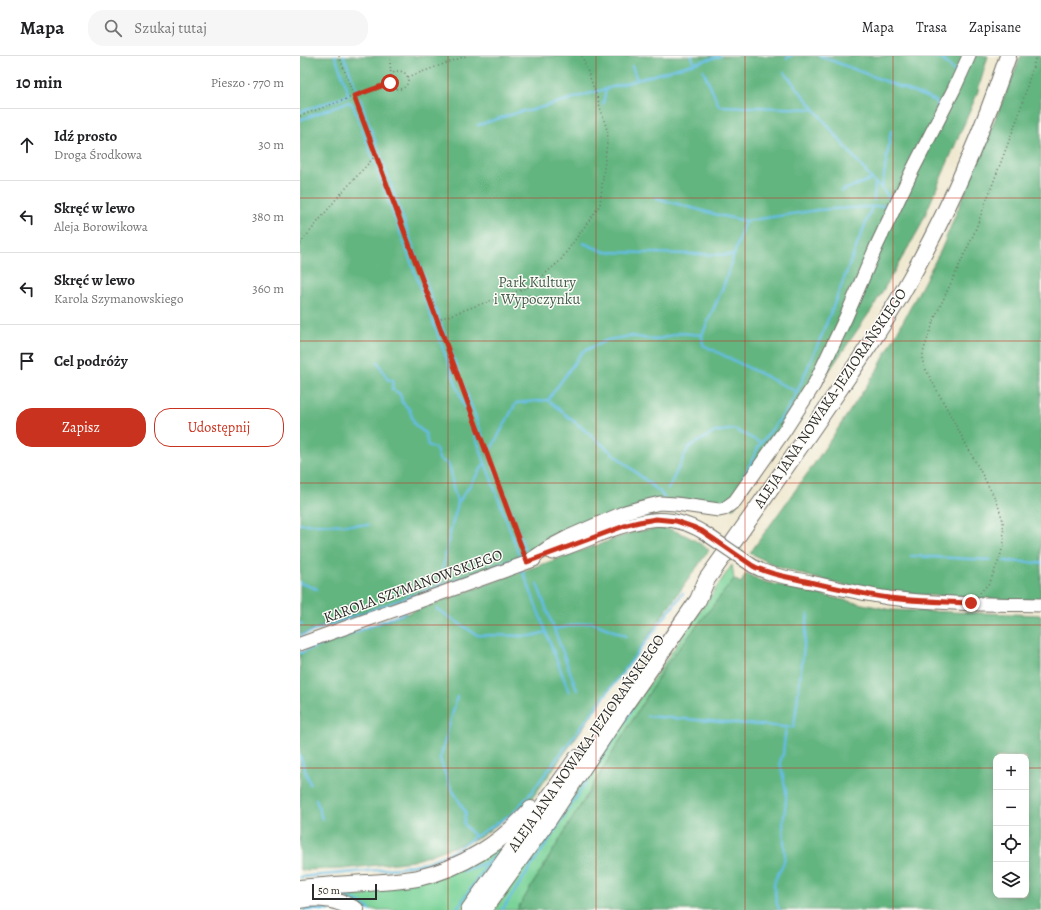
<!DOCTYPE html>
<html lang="pl">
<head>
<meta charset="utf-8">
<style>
  body { margin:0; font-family:Alegreya,serif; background:#f6f6f6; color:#202124 }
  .controls { position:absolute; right:12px; bottom:12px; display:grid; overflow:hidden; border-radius:8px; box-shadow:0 2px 10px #0003 }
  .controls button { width:36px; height:36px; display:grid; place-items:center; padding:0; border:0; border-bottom:1px solid #e0e0e0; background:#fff; color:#202124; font:20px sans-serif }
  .scale { position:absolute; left:12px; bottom:10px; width:65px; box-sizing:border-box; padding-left:4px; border:2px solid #2b2b2b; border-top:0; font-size:11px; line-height:14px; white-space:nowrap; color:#2b2b2b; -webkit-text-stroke:3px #fdfcf7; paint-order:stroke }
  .stop { position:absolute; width:12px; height:12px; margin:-9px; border:3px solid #c8321e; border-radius:50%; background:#fff }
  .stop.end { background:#c8321e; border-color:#fff; box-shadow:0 1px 4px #0008 }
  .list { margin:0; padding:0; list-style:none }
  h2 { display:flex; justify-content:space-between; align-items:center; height:52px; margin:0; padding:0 16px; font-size:17px }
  h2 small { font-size:13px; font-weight:400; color:#757577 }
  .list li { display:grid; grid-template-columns:26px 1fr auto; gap:12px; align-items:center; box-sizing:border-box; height:72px; padding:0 16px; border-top:1px solid #e0e0e0 }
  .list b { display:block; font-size:15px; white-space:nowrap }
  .list p { margin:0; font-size:13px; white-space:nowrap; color:#757577 }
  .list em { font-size:13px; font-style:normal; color:#757577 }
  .actions { display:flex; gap:8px; padding:12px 16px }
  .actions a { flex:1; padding:9px 0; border:1px solid #c8321e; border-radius:16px; text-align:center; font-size:14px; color:#c8321e }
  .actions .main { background:#c8321e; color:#fff }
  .icon { flex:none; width:22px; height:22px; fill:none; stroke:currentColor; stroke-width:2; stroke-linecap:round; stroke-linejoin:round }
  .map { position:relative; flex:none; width:741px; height:854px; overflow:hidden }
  header { display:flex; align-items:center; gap:24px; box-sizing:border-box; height:56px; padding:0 20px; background:#fff; border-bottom:1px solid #e0e0e0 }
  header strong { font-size:19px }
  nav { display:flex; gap:22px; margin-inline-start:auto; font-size:14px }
  .search { width:280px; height:36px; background:#f6f6f6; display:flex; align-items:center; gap:10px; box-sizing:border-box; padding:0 14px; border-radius:16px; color:#757577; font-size:15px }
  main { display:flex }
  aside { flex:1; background:#fff }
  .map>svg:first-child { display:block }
</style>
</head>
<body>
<header>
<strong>Mapa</strong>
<div class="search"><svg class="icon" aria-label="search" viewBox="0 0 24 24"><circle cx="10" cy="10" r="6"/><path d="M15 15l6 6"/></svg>Szukaj tutaj</div>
<nav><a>Mapa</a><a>Trasa</a><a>Zapisane</a></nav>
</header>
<main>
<aside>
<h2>10 min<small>Pieszo · 770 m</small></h2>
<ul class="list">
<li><svg class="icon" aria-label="ahead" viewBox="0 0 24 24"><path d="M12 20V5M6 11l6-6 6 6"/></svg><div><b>Idź prosto</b><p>Droga Środkowa</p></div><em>30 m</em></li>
<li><svg class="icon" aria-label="left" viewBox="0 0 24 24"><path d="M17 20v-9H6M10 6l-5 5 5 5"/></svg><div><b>Skręć w lewo</b><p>Aleja Borowikowa</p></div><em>380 m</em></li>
<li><svg class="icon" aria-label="left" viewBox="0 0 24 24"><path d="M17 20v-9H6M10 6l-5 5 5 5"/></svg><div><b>Skręć w lewo</b><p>Karola Szymanowskiego</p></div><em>360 m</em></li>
<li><svg class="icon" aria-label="arrive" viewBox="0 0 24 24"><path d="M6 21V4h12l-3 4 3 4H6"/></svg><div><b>Cel podróży</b></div></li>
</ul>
<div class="actions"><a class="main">Zapisz</a><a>Udostępnij</a></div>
</aside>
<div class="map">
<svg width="741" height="854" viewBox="0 0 741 854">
  <rect width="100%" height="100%" fill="#fdfcf7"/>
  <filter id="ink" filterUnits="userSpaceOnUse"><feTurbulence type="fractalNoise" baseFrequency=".025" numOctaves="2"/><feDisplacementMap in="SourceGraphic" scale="8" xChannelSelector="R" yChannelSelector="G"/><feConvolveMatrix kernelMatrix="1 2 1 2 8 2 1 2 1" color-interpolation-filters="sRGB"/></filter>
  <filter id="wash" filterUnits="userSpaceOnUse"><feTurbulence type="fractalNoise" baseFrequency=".012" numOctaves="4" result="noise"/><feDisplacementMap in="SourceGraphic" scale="16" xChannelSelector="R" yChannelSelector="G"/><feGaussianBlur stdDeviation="0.9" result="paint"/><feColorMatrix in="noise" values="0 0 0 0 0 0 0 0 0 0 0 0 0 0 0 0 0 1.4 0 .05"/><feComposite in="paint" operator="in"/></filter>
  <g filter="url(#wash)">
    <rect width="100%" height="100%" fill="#f0e9d1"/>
    <!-- green -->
    <g fill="#7ad398" stroke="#527f62">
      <polygon points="432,509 434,523 366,609 217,854 194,854"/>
      <polygon points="218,775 161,854 66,854 60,850 27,833 92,829"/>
    </g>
    <!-- forest -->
    <g fill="#63b580" stroke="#477056" fill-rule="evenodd">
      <polygon points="0,0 688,0 677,38 619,173 572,253 499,358 434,452 372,444 253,483 218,502 0,578"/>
      <polygon points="721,0 741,0 741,546 589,537 532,527 478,511 450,497 512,411 576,316 641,194"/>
      <path d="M366,472C383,477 394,483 409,494L337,596L231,744L179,782L113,805L43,813L0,814V597L223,515L309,485L334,476Z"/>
      <path d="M446,517L461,525L534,542L591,554L741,559V854H217L366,609L434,523L441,527ZM696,701H726V839H696Z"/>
    </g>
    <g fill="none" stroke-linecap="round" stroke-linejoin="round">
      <!-- stream -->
      <g stroke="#65bde3" stroke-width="2.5">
        <polyline points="35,0 47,32 48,39"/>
        <polyline points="44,0 57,35 56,36"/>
        <polyline points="392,0 394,7"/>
        <polyline points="520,0 634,44 637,47 638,52"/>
        <polyline points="630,0 641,2 656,17"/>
        <polyline points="487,2 491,0"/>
        <polyline points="332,10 337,24"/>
        <polyline points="403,14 419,50 514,53"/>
        <polyline points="484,16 575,127 582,132 591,145"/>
        <polyline points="60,43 143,274 225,494"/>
        <polyline points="303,48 306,33"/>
        <polyline points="0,56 49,39"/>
        <polyline points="0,64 45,47 50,46 53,49 220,501 0,580"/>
        <polyline points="178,69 223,55 229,55 420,0"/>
        <polyline points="582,132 591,75"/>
        <polyline points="541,135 572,123"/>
        <polyline points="356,142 414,158 446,165"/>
        <polyline points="574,144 575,127"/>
        <polyline points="283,187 305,196 434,199"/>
        <polyline points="78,306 88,324 93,324 92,333 100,338 102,346 109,353 115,369 125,377 128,389 136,393 139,403 148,408 151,415 153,432 158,447 150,477 139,531"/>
        <polyline points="497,336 403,289 402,279 424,229 443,171 446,165 518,154 583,150 589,148 592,144"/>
        <polyline points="248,344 282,296 307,284 331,280 355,284 380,277 402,279"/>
        <polyline points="189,397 216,347 248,344 361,437 363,441 364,441"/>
        <polyline points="442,424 459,390 487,354 497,336 522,279 572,151"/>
        <polyline points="368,433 389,391 415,376 434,373 461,387"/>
        <polyline points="158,447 185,407"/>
        <polyline points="0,468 68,469"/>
        <polyline points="611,500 691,504"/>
        <polyline points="704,505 741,507"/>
        <polyline points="0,527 17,533"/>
        <polyline points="237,528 277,634"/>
        <polyline points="137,553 177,579 231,580 246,576 223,515 220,514"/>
        <polyline points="0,567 2,568"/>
        <polyline points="254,573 291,566 326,580"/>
        <polyline points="246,576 269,636"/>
        <polyline points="0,597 105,557"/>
        <polyline points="157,641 140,703 149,728 166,757 164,768 175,781"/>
        <polyline points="347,660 486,671"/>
        <polyline points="0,700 10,728"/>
        <polyline points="16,743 22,763"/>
        <polyline points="162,815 189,806"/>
        <polyline points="0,821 99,812 125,807 152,796 175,781 213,757 230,738 383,537"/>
        <path d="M36,835L37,836C49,841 61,846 70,854"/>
        <polyline points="4,854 11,853 29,854"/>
        <polyline points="156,854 189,806 205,788"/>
        <polyline points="202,854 247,787 327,662 333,651"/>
        <polyline points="479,854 476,844 474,828 476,822 484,806 485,799 483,769 486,744 486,735 480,706 483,698 486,671 494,671 508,558"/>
      </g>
    </g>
  </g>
  <g filter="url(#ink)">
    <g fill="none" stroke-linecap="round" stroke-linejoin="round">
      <!-- minor casing -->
      <g stroke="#706e65" stroke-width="15">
        <g id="minor">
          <path d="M252,497C269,491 285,485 301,478C341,463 371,454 409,480"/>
          <polyline points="227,506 249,491 270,480 325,456 343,451 360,447 376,448 419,454 424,453 435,445 485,374 514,329 546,261 576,191 611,117 654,33 669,0"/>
          <path d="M453,510C470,520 492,522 511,526C537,532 563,538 589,542C639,548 690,548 741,549"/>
          <polyline points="0,588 234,504"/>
        </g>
      </g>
      <!-- major casing -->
      <g stroke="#706e65" stroke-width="18">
        <g id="major">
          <path d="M0,832C22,830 45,828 67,827C84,826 102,825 118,822C162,812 202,787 231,753"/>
          <path d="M0,844C19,840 40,844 56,854"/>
          <polyline points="169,854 277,702"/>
          <path d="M183,854L249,763L320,656L398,544L407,523C447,467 487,410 526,353C551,316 578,278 601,239C645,163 680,83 708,0"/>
        </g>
      </g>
      <!-- path -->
      <g stroke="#706e65" stroke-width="1.5" stroke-dasharray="1 3" stroke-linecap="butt">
        <polyline points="39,0 223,495"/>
        <circle cx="99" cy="24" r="9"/>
        <polyline points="91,20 90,6 91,0"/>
        <polyline points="108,21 166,0"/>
        <polyline points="0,60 90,27"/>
        <polyline points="0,188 37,142 76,99"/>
        <polyline points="137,264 231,230 260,205 300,149 308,77 297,41 282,0"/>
        <polyline points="680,537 690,526 700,501 704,486 703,465 697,446 625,312 622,303 624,293 636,259 673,180 718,61 736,0"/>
      </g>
      <!-- minor -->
      <use href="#minor" stroke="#fff" stroke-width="13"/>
      <!-- major -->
      <use href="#major" stroke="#fff" stroke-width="16"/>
      <!-- minor-bridge casing -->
      <g stroke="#706e65" stroke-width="15" stroke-linecap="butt">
        <polyline id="minor-bridge" points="409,480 453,510"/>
      </g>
      <!-- minor-bridge -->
      <use href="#minor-bridge" stroke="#fff" stroke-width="13"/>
    </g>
  </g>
  <g fill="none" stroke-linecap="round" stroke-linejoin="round" filter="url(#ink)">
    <!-- route -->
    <path stroke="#c8321e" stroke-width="5" d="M90,27L54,40L227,506L327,469L339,466L356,463L376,465L393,471L402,475L453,510C468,518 488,521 505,525C533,531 561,538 589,542C616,545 643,546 671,547"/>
  </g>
  <!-- grid -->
  <path fill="none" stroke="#c8321e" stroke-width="1" stroke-opacity="0.55" d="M148,0V854M296,0V854M445,0V854M593,0V854M0,142H741M0,285H741M0,427H741M0,569H741M0,712H696M726,712H741"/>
  <g text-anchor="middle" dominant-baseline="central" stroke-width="3" stroke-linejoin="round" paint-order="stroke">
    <!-- park labels -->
    <g font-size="15" fill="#435d4c" stroke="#fdfcf7">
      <text x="237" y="226">Park Kultury<tspan x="237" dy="17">i Wypoczynku</tspan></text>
    </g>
    <!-- street labels -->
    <g font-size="15" fill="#2b2b2b" stroke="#fdfcf7">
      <text transform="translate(530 342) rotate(-56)">ALEJA JANA NOWAKA-JEZIORAŃSKIEGO</text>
      <text transform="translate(113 530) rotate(-20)">KAROLA SZYMANOWSKIEGO</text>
      <text transform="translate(286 687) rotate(-55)">ALEJA JANA NOWAKA-JEZIORAŃSKIEGO</text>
    </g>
  </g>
</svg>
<div class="controls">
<button>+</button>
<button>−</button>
<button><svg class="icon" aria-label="locate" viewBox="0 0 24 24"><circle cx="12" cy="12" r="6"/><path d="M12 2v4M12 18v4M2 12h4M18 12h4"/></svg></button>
<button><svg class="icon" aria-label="layers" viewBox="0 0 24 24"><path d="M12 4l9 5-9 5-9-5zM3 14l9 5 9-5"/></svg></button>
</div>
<div class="scale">50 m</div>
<div class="stop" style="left:90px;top:27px"></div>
<div class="stop end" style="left:671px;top:547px"></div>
</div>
</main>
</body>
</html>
